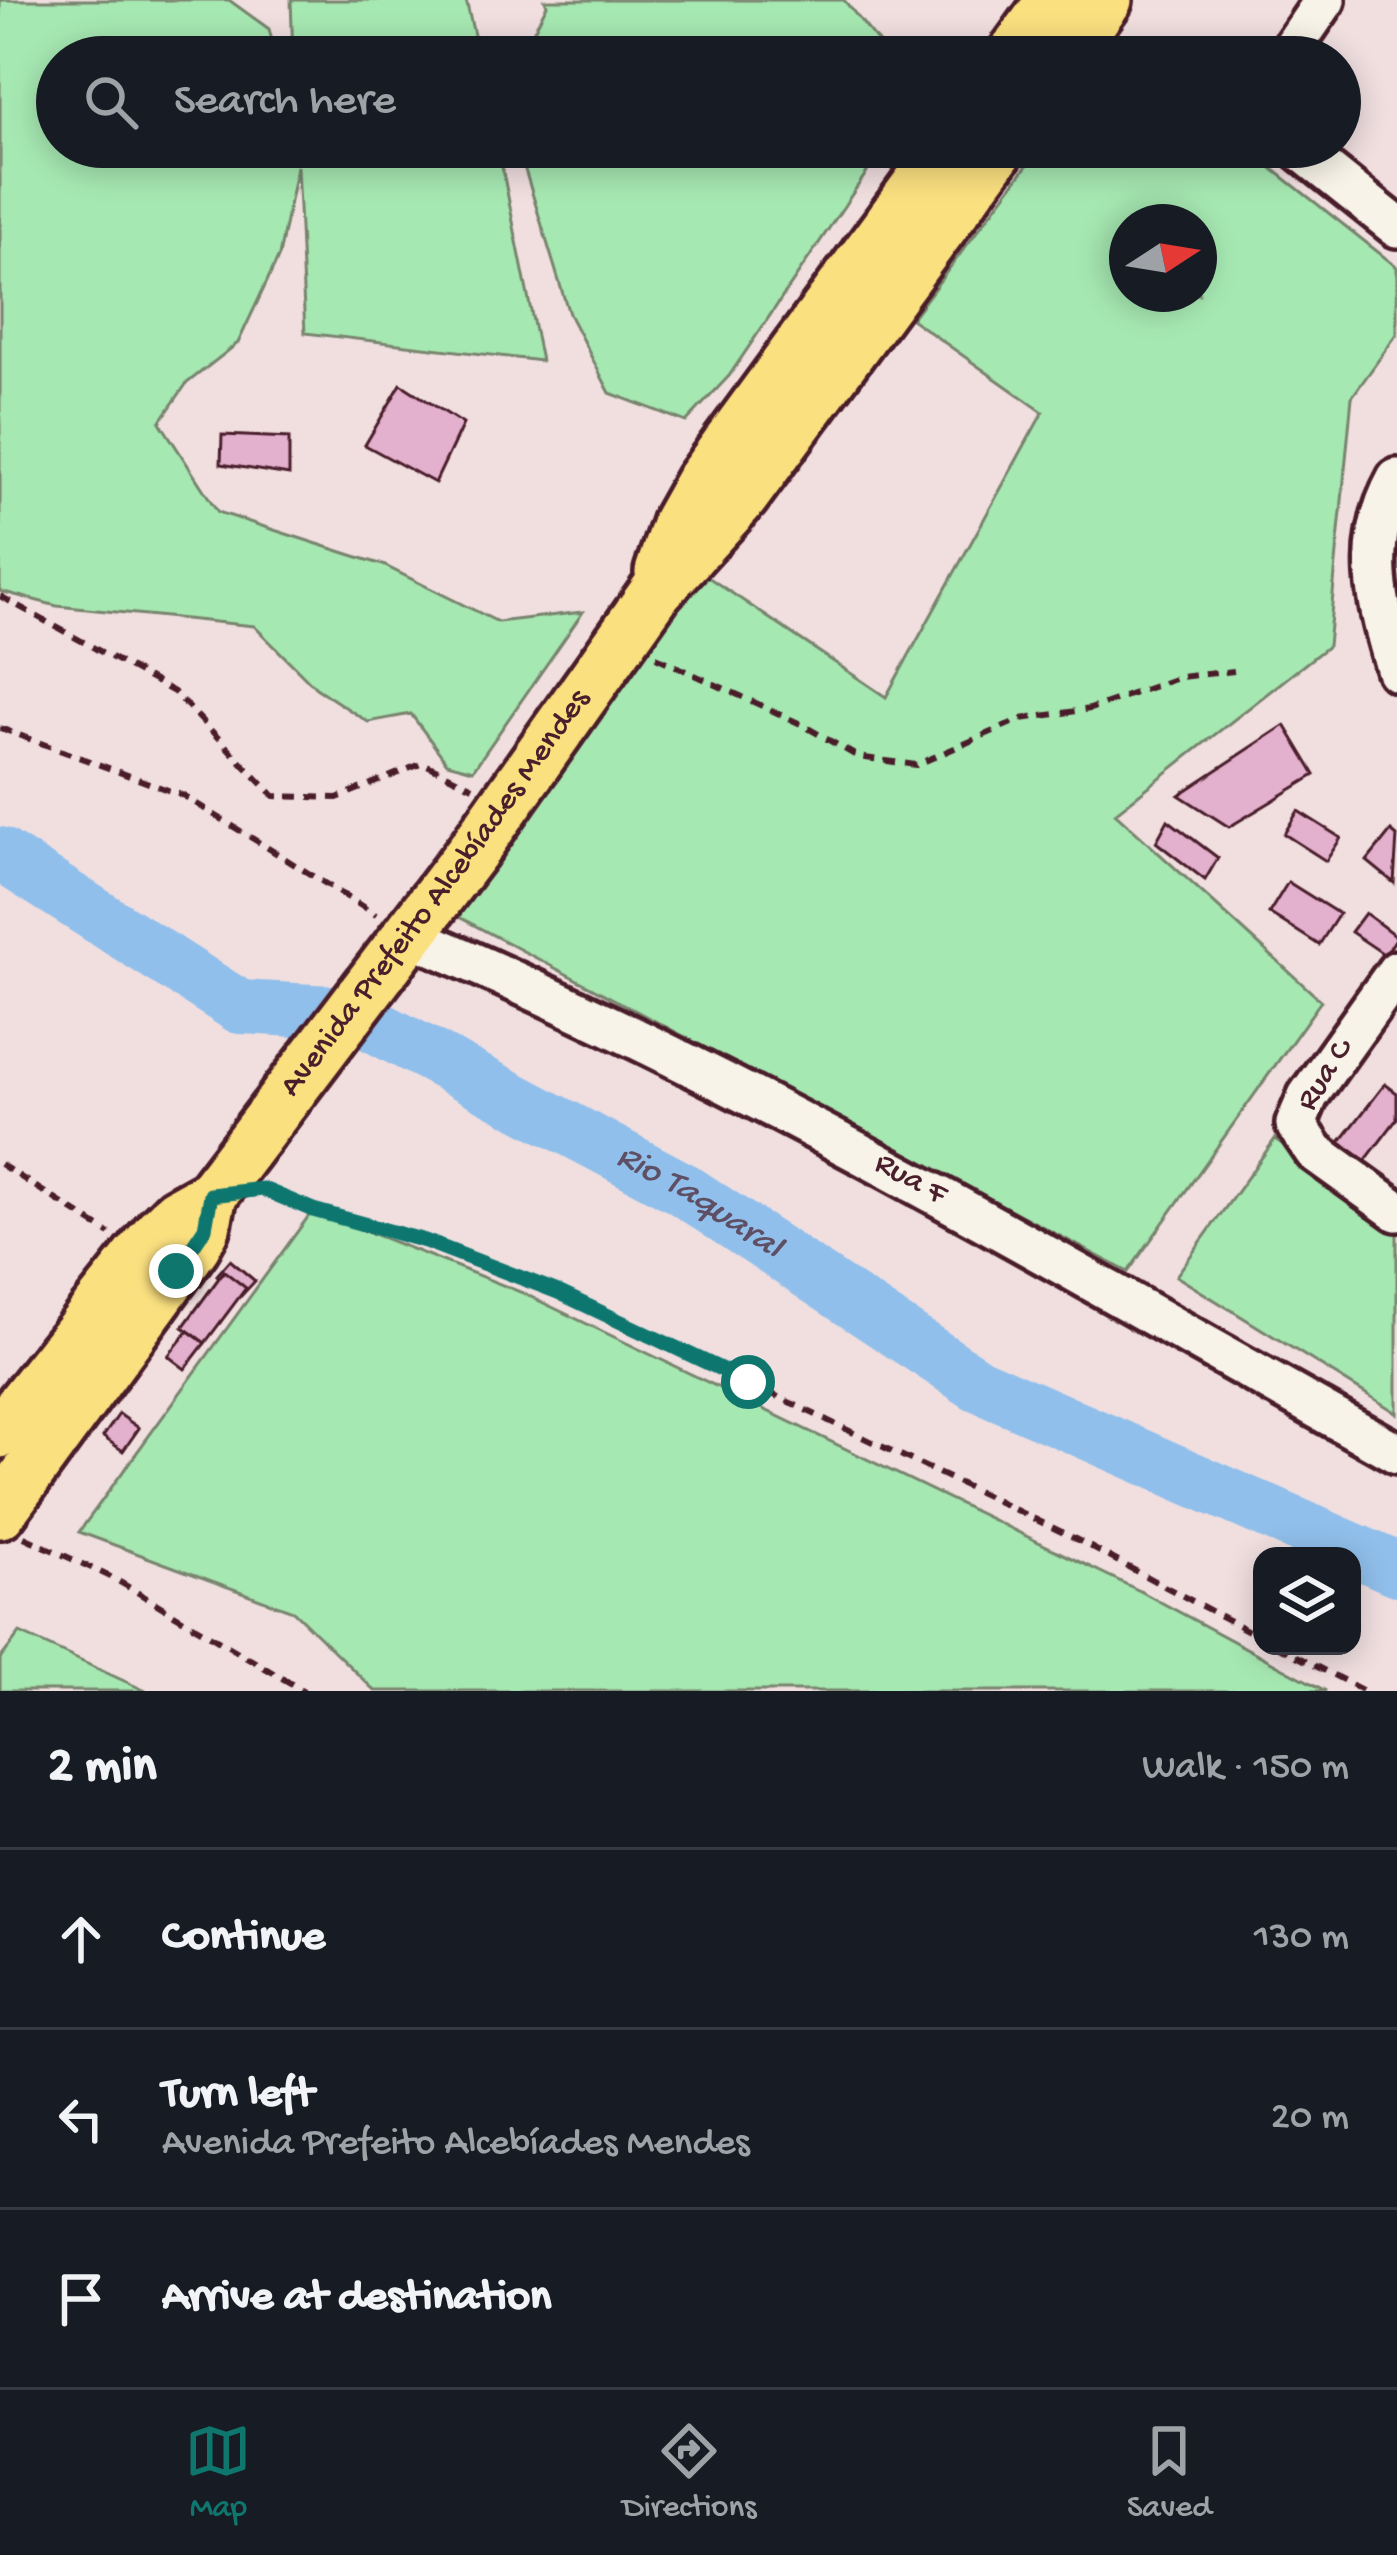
<!DOCTYPE html>
<html lang="en">
<head>
<meta charset="utf-8">
<style>
  body { margin:0; font-family:"Gochi Hand",sans-serif; background:#20242c; color:#f1f3f6 }
  .controls { position:absolute; right:36px; bottom:36px; display:grid; overflow:hidden; border-radius:24px; box-shadow:0 6px 30px #0003 }
  .controls button { width:108px; height:108px; display:grid; place-items:center; padding:0; border:0; border-bottom:3px solid #363941; background:#171b24; color:#f1f3f6; font:60px sans-serif }
  .compass { position:absolute; left:1109px; top:204px; width:108px; height:108px; border-radius:50%; background:#171b24; box-shadow:0 6px 30px #0003; rotate:78deg }
  .stop { position:absolute; width:36px; height:36px; margin:-27px; border:9px solid #0f766e; border-radius:50%; background:#fff }
  .stop.end { background:#0f766e; border-color:#fff; box-shadow:0 3px 12px #0008 }
  .list { margin:0; padding:0; list-style:none }
  h2 { display:flex; justify-content:space-between; align-items:center; height:156px; margin:0; padding:0 48px; font-size:51px }
  h2 small { font-size:39px; font-weight:400; color:#9ea1a6 }
  .list li { display:grid; grid-template-columns:78px 1fr auto; gap:36px; align-items:center; box-sizing:border-box; height:180px; padding:0 48px; border-top:3px solid #363941 }
  .list b { display:block; font-size:45px; white-space:nowrap }
  .list p { margin:0; font-size:39px; white-space:nowrap; color:#9ea1a6 }
  .list em { font-size:39px; font-style:normal; color:#9ea1a6 }
  .icon { flex:none; width:66px; height:66px; fill:none; stroke:currentColor; stroke-width:2; stroke-linecap:round; stroke-linejoin:round }
  .map { position:relative; flex:none; width:1397px; height:1691px; overflow:hidden }
  .search { position:absolute; background:#171b24; box-shadow:0 6px 30px #0003; left:36px; right:36px; top:36px; height:132px; display:flex; align-items:center; gap:30px; box-sizing:border-box; padding:0 42px; border-radius:66px; color:#9ea1a6; font-size:45px }
  .sheet { height:696px; background:#171b24 }
  nav { display:flex; justify-content:space-around; align-items:center; box-sizing:border-box; height:168px; border-top:3px solid #363941; background:#171b24; font-size:33px; color:#9ea1a6 }
  nav a { display:grid; justify-items:center; gap:6px }
  nav .on { color:#0f766e }
  .map>svg:first-child { display:block }
</style>
</head>
<body>
<div class="map">
<svg width="1397" height="1691" viewBox="0 0 1397 1691">
  <rect width="100%" height="100%" fill="#f1dfe0"/>
  <filter id="ink" filterUnits="userSpaceOnUse"><feTurbulence type="fractalNoise" baseFrequency=".00833" numOctaves="2"/><feDisplacementMap in="SourceGraphic" scale="24" xChannelSelector="R" yChannelSelector="G"/><feConvolveMatrix kernelMatrix="1 2 1 2 8 2 1 2 1" color-interpolation-filters="sRGB"/></filter>
  <g filter="url(#ink)">
    <!-- green -->
    <g fill="#a6e8b2" stroke="#78846e" stroke-width="3" fill-rule="evenodd">
      <polygon points="0,0 229,0 269,29 276,57 57,57 57,147 498,147 541,361 305,333 297,166 279,256 238,343 187,383 160,422 218,512 383,565 498,622 583,612 473,770 447,763 411,714 368,722 316,688 254,626 57,606 0,591"/>
      <polygon points="291,0 466,0 479,57 293,57"/>
      <polygon points="545,0 844,0 890,57 520,57 547,5"/>
      <polygon points="518,147 884,147 729,376 686,422 610,393 569,314"/>
      <path d="M1041,147H1245L1397,267V334L1352,397L1328,646L1115,813L1321,1001L1128,1272L457,916L702,573L886,697L1043,412L911,319ZM1127,222H1199V294H1127Z"/>
      <polygon points="1275,1139 1397,1224 1397,1413 1176,1276"/>
      <polygon points="313,1210 523,1293 1140,1591 1326,1691 375,1691 293,1611 79,1532"/>
      <polygon points="20,1633 146,1691 0,1691 0,1659"/>
    </g>
    <g fill="none" stroke-linecap="round" stroke-linejoin="round">
      <!-- river -->
      <path stroke="#90bfeb" stroke-width="54" id="s1" d="M0,854L240,1007L350,1013L681,1188L977,1384L1397,1569"/>
    </g>
    <!-- building -->
    <g fill="#e3b1ce" stroke="#4a1f2b" stroke-width="3">
      <polygon points="401,384 463,424 435,483 365,445"/>
      <polygon points="222,435 289,438 289,475 221,464"/>
      <polygon points="1285,725 1315,775 1229,827 1179,795"/>
      <polygon points="1298,811 1341,838 1326,861 1284,834"/>
      <polygon points="1168,820 1218,858 1205,880 1156,842"/>
      <polygon points="1391,831 1397,836 1394,883 1367,861"/>
      <polygon points="1288,882 1339,914 1319,945 1269,913"/>
      <polygon points="1365,913 1397,937 1385,955 1351,932"/>
      <polygon points="1385,1084 1397,1093 1397,1119 1362,1165 1337,1146"/>
      <polygon points="230,1260 255,1281 241,1296 217,1275"/>
      <polygon points="224,1271 246,1288 205,1343 183,1327"/>
      <polygon points="188,1331 205,1343 185,1369 168,1356"/>
      <polygon points="119,1414 139,1428 123,1451 103,1437"/>
    </g>
    <g fill="none" stroke-linecap="round" stroke-linejoin="round">
      <!-- minor casing -->
      <g stroke="#4a1f2b" stroke-width="48">
        <g id="minor">
          <polyline points="1286,57 1325,0"/>
          <polyline points="1297,147 1397,227"/>
          <path d="M1397,479C1361,544 1377,605 1397,671"/>
          <path id="s2" d="M406,934C750,1078 1072,1272 1397,1453"/>
          <polyline points="1397,971 1308,1096 1296,1124 1315,1152 1397,1211"/>
        </g>
      </g>
      <!-- major casing -->
      <g stroke="#4a1f2b" stroke-width="60">
        <g id="major">
          <polyline points="1012,57 1053,0"/>
          <polyline points="1065,57 1106,0"/>
          <polyline points="661,572 678,522 701,481 946,147"/>
          <path id="s3" d="M0,1432L160,1231L177,1214L211,1195L474,849L657,590L743,496L1000,147"/>
          <polyline points="0,1512 194,1246 204,1228 211,1195"/>
        </g>
      </g>
      <!-- path -->
      <g stroke="#4a1f2b" stroke-width="6" stroke-dasharray="12 9" stroke-linecap="butt">
        <polyline points="0,596 174,692 274,796 337,798 423,763 473,787"/>
        <polyline points="656,657 801,724 858,757 916,765 1021,719 1090,709 1180,677 1234,671"/>
        <polyline points="0,728 184,796 376,915"/>
        <polyline points="0,1164 110,1234"/>
        <polyline points="262,1189 313,1210 425,1241 558,1292 1066,1534 1262,1638"/>
        <polyline points="24,1537 113,1578 304,1691"/>
        <polyline points="1277,1646 1364,1691"/>
      </g>
      <!-- minor -->
      <use href="#minor" stroke="#f7f3e8" stroke-width="39"/>
      <!-- major -->
      <use href="#major" stroke="#fbe080" stroke-width="51"/>
    </g>
  </g>
  <g fill="none" stroke-linecap="round" stroke-linejoin="round" filter="url(#ink)">
    <!-- route -->
    <polyline stroke="#0f766e" stroke-width="15" points="176,1271 205,1228 211,1195 263,1189 313,1210 425,1241 558,1292 748,1382"/>
  </g>
  <g text-anchor="middle" dominant-baseline="central" stroke-width="9" stroke-linejoin="round" paint-order="stroke">
    <!-- street labels -->
    <g font-size="33" fill="#4a1f2b" stroke="#f7f3e8">
      <text stroke="none"><textPath href="#s3" startOffset="696">Avenida Prefeito Alcebíades Mendes</textPath></text>
      <text transform="translate(1326 1076) rotate(-58)">Rua C</text>
      <text stroke="none"><textPath href="#s2" startOffset="561">Rua F</textPath></text>
    </g>
    <!-- water labels -->
    <g font-size="36" font-style="italic" fill="#5f4f65" stroke="#f7f3e8">
      <text stroke="none"><textPath href="#s1" startOffset="792">Rio Taquaral</textPath></text>
    </g>
  </g>
</svg>
<div class="controls">
<button><svg class="icon" aria-label="layers" viewBox="0 0 24 24"><path d="M12 4l9 5-9 5-9-5zM3 14l9 5 9-5"/></svg></button>
</div>
<svg class="compass" viewBox="-18 -18 36 36"><path d="M0-13l5 13h-10z" fill="#e53935"/><path d="M0 13l5-13h-10z" fill="#9ea1a6"/></svg>
<div class="stop" style="left:748px;top:1382px"></div>
<div class="stop end" style="left:176px;top:1271px"></div>
<div class="search"><svg class="icon" aria-label="search" viewBox="0 0 24 24"><circle cx="10" cy="10" r="6"/><path d="M15 15l6 6"/></svg>Search here</div>
</div>
<section class="sheet">
<h2>2 min<small>Walk · 150 m</small></h2>
<ul class="list">
<li><svg class="icon" aria-label="ahead" viewBox="0 0 24 24"><path d="M12 20V5M6 11l6-6 6 6"/></svg><div><b>Continue</b></div><em>130 m</em></li>
<li><svg class="icon" aria-label="left" viewBox="0 0 24 24"><path d="M17 20v-9H6M10 6l-5 5 5 5"/></svg><div><b>Turn left</b><p>Avenida Prefeito Alcebíades Mendes</p></div><em>20 m</em></li>
<li><svg class="icon" aria-label="arrive" viewBox="0 0 24 24"><path d="M6 21V4h12l-3 4 3 4H6"/></svg><div><b>Arrive at destination</b></div></li>
</ul>
</section>
<nav>
<a class="on"><svg class="icon" aria-label="map" viewBox="0 0 24 24"><path d="M3 6l6-2 6 2 6-2v14l-6 2-6-2-6 2zM9 4v14M15 6v14"/></svg>Map</a>
<a><svg class="icon" aria-label="directions" viewBox="0 0 24 24"><path d="M12 3l9 9-9 9-9-9zM9 14v-3h6M13 9l2 2-2 2"/></svg>Directions</a>
<a><svg class="icon" aria-label="saved" viewBox="0 0 24 24"><path d="M7 4h10v16l-5-4-5 4z"/></svg>Saved</a>
</nav>
</body>
</html>
